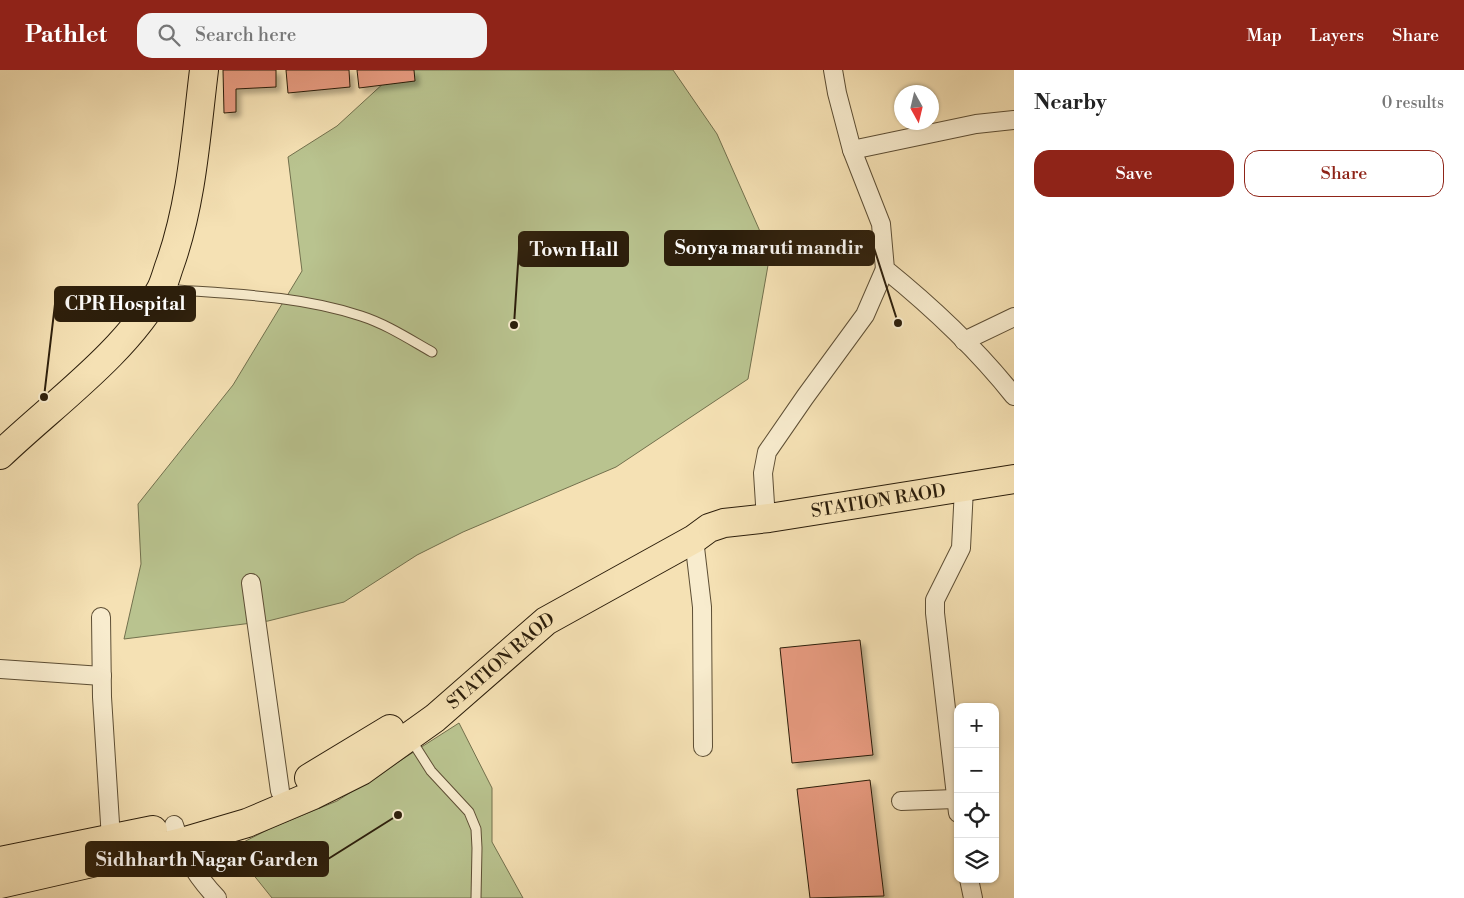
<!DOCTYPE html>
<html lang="en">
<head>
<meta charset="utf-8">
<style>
  body { margin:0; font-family:"Libre Bodoni",serif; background:#f2f2f2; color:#222 }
  .controls { position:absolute; right:15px; bottom:15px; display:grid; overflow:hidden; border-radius:10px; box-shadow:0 1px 4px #0004 }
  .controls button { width:45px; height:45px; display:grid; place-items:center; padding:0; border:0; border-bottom:1px solid #e0e0e0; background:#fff; color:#222; font:25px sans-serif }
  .compass { position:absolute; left:894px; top:15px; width:45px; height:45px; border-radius:50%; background:#fff; box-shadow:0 1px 4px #0004; rotate:172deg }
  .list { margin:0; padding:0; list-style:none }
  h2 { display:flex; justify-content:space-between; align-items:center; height:65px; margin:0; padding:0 20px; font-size:21px }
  h2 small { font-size:16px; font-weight:400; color:#767676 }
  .actions { display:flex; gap:10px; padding:15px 20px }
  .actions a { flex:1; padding:11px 0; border:1px solid #8f2418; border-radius:15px; text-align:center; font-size:18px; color:#8f2418 }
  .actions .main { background:#8f2418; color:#fff }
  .icon { flex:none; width:28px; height:28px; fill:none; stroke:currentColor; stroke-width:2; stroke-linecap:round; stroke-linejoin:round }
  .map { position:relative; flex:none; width:1014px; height:828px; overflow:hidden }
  header { display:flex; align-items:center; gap:30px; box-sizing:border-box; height:70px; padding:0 25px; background:#8f2418; color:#fff }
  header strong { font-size:24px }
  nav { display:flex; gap:28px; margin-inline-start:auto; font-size:18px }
  .search { width:350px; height:45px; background:#f2f2f2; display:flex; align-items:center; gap:12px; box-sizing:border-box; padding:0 18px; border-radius:15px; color:#767676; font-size:19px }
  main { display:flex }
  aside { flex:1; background:#fff }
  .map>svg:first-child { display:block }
</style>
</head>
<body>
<header>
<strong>Pathlet</strong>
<div class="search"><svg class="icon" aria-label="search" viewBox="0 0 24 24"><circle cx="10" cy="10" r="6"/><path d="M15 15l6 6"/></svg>Search here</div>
<nav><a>Map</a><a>Layers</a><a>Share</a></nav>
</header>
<main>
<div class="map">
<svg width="1014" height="828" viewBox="0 0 1014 828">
  <defs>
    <filter id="shadow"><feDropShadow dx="4.5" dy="4.5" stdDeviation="2.5" flood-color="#0004"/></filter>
  </defs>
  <rect width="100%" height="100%" fill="#f5e1b4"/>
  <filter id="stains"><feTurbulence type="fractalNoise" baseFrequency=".004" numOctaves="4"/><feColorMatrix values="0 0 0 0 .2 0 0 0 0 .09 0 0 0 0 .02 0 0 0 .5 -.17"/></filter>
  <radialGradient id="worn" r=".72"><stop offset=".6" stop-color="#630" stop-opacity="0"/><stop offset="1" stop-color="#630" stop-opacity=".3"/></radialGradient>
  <!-- green -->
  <g fill="#b9c38f" stroke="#72704d">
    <polygon points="398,0 673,0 717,64 770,184 748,309 616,397 463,462 417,485 344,532 268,551 124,569 141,494 138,434 233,315 302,201 288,87 337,56"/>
    <polygon points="459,653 492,718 492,772 523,828 272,828 232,778 271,758 337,731"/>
  </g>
  <!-- building -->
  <g fill="#e69a7f" stroke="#2c1e0b" filter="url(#shadow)">
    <polygon points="223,0 276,0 276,17 236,19 236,42 224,43"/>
    <polygon points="286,0 349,0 350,17 288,23"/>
    <polygon points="357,0 414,0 415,11 359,18"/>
    <polygon points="860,570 873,685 792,693 780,578"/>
    <polygon points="870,710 884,826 810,828 797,719"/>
  </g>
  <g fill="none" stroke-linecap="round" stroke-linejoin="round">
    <!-- lane casing -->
    <g stroke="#5e4f35" stroke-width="11">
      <g id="lane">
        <path d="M164,219C229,224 298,225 361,246C386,254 409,269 432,282"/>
        <polyline points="410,668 431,701 469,742 476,759 477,778 476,828"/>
      </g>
    </g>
    <!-- street casing -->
    <g stroke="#5e4f35" stroke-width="20">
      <g id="street">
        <path d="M833,0L837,23L852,80L881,154L885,199C932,237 976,278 1014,326"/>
        <polyline points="852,80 976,54 1014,50"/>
        <polyline points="964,271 1014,247"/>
        <polyline points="769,448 765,434 763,403 767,382 805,327 865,245 885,199"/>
        <polyline points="694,469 702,537 703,677"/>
        <polyline points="251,513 280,721"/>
        <polyline points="101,547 102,627 111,769"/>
        <polyline points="0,599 102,606"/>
        <polyline points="901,731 955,729"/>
        <polyline points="958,743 935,543 935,530 961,478 964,418"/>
        <path d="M174,755C182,783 197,807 217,828"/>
        <polyline points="969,809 973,828"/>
      </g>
    </g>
    <!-- highway casing -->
    <g stroke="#2c1e0b" stroke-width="30">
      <g id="highway">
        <path d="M0,385C52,335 126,283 161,219C165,211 167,202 170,194C192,132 196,65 204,0"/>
        <polyline points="309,708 390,659"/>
        <polyline points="0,791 153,760"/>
        <path id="s1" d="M0,814L179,773L247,753L313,725L361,701L435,648L546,551L694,469L709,458L724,453L769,448L1014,409"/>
      </g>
    </g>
    <!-- lane -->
    <use href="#lane" stroke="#f8ecce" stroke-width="9"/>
    <!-- street -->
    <use href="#street" stroke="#f8ecce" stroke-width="18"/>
    <!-- highway -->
    <use href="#highway" stroke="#f5e1b4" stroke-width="28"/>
  </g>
  <g text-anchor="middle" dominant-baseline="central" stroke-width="4.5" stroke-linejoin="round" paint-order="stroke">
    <!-- street labels -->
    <g font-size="18" fill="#2c1e0b" stroke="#f8ecce">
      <text stroke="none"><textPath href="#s1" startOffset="978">STATION RAOD</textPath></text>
      <text stroke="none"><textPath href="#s1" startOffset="558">STATION RAOD</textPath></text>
    </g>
  </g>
  <!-- callouts -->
  <path fill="none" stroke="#2c1e0b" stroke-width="2" d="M898 253L874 178M514 255L519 179M44 327L55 234M398 745L328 789"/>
  <g fill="#2c1e0b" stroke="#f8ecce" stroke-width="2">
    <circle cx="898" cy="253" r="5"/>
    <circle cx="514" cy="255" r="5"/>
    <circle cx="44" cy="327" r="5"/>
    <circle cx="398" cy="745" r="5"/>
  </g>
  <g fill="#2c1e0b" stroke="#2c1e0b" stroke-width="2">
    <rect x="665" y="161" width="209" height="34" rx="5"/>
    <rect x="519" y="162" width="109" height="34" rx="5"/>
    <rect x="55" y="217" width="140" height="34" rx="5"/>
    <rect x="86" y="772" width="242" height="34" rx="5"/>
  </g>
  <g font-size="19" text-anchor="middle" font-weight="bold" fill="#fff">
    <text x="769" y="184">Sonya maruti mandir</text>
    <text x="574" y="186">Town Hall</text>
    <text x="125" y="240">CPR Hospital</text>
    <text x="207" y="796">Sidhharth Nagar Garden</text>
  </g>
  <rect width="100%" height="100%" filter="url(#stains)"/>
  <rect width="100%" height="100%" fill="url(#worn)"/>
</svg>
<div class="controls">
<button>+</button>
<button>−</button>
<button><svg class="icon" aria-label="locate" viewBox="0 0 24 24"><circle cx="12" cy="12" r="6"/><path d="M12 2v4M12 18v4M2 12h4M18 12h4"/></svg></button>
<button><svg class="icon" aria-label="layers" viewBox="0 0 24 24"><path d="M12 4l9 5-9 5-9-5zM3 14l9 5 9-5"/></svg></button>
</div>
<svg class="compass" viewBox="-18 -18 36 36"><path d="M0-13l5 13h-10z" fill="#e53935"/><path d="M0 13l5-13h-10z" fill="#767676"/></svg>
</div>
<aside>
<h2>Nearby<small>0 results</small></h2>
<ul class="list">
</ul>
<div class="actions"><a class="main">Save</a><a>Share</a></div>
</aside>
</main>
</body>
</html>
